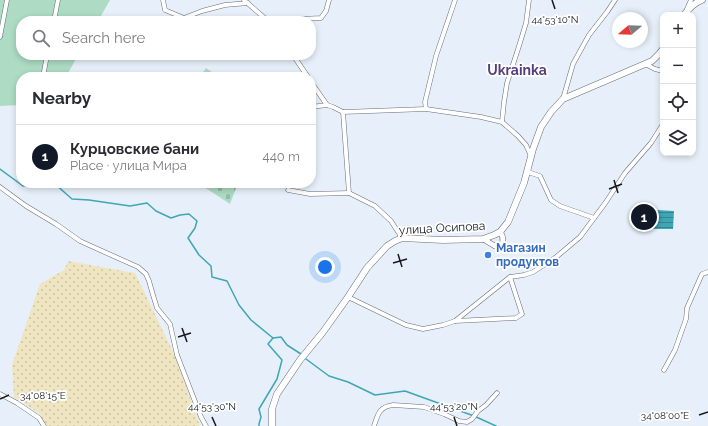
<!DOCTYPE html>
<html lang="en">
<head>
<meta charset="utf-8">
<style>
  body { margin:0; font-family:Raleway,sans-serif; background:#f7f7f7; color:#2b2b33 }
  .controls { position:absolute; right:12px; top:12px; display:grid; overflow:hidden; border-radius:8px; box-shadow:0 2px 6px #0003 }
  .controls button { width:36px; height:36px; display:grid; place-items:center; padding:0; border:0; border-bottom:1px solid #e1e1e2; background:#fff; color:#2b2b33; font:20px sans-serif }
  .compass { position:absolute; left:612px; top:12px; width:36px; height:36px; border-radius:50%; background:#fff; box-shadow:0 2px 6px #0003; rotate:251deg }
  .you { position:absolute; left:325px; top:267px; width:14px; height:14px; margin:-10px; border:3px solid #fff; border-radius:50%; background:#1a73e8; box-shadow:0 0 0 6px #1a73e833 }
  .badge { display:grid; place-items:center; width:26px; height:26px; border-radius:50%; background:#111827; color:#fff; font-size:13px; font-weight:700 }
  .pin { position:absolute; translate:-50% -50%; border:2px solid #fff; box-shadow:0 1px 4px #0006 }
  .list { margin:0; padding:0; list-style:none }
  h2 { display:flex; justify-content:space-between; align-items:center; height:52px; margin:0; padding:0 16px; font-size:17px }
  h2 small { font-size:13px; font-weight:400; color:#7c7c81 }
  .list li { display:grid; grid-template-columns:26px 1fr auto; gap:12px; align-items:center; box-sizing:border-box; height:64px; padding:0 16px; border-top:1px solid #e1e1e2 }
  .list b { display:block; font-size:15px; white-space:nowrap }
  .list p { margin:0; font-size:13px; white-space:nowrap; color:#7c7c81 }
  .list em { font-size:13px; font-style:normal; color:#7c7c81 }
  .icon { flex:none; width:22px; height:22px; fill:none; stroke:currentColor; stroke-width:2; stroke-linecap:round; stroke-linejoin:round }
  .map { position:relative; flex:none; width:708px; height:426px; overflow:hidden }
  .search { position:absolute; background:#fff; box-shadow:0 2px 6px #0003; left:16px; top:16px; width:300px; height:44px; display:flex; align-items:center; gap:10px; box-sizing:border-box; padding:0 14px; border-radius:16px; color:#7c7c81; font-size:15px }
  .panel { position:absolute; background:#fff; box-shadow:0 2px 6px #0003; left:16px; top:72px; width:300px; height:116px; border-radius:16px }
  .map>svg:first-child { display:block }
</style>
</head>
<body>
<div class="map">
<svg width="708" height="426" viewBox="0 0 708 426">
  <defs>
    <pattern id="sand-dots" width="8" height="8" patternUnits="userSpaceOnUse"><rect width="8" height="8" fill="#efe5c0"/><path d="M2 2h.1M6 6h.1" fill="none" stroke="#ccc4a4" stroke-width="1.8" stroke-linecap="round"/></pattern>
    <pattern id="cemetery-stones" width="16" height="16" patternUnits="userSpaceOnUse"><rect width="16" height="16" fill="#addbc3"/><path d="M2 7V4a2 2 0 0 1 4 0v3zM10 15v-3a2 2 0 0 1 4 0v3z" fill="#94bba7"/></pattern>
    <pattern id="water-rules" width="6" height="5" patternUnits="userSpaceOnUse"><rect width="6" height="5" fill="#3fa6b5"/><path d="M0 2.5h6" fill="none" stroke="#348692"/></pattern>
  </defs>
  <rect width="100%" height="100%" fill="#e7f0fa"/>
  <!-- sand -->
  <polygon fill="url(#sand-dots)" points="68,261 135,273 175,356 200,426 46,426 39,413 14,397 12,365 40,284 64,270"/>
  <!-- cemetery -->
  <g fill="url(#cemetery-stones)">
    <polygon points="206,68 219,77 200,77"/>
    <polygon points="198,183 238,183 230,204"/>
  </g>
  <!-- garden -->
  <polygon fill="#addbc3" points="0,0 110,0 98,21 21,21 21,55 78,55 66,77 21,77 21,105 0,106"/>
  <!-- water -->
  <polygon fill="url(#water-rules)" points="657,210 674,211 673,229 653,229"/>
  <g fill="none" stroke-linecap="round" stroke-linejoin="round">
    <!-- stream -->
    <g stroke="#3fa6b5" stroke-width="1.5">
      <polyline points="0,169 23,186 36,183"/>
      <polyline points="50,183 55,184 72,199 89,200 130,206 147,203 156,211 171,218 180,215 189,214 197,221 195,228 188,238 199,255 211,266 212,277 227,281 239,305 251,320 273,338 281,337 287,345 301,354"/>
      <polyline points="306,359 329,376 348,382 375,395 405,391 474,416 496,426"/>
      <polyline points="259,426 259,424 261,417 259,409 277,379 282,360 268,344 273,338"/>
    </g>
    <!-- minor casing -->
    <g stroke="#666d76" stroke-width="5">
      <g id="minor">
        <polyline points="163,0 165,10 184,18 202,11 225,5 248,3"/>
        <polyline points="244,0 268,21"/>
        <polyline points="687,9 691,0"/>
        <polyline points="54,21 58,0"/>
        <polyline points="296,21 301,19 321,18 326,11 329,0"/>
        <polyline points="0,37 7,0"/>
        <polyline points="293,55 308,77"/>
        <polyline points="645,64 655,69 663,71"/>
        <polyline points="43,77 47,55"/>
        <polyline points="311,82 327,105 333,107 343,112 349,193 375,206 391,221 402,238"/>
        <polyline points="563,99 573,64 589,35 607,12 615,0"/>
        <polyline points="311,107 327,105"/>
        <polyline points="426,109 425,102 436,56 455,0"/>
        <polyline points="343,112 426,109 481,117 502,122 518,136 526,145 531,156"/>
        <polyline points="502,122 504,102 507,83 519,46 526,23 529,0"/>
        <polyline points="528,172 540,176 551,200 560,206 594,218"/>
        <polyline points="0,187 26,206 56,224 80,241 91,246 138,267 146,274 149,281 153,295 157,308 170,324 177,355 201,417 206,426"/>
        <polyline points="288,190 310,194 349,193"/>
        <polyline points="348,297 406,325 423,329 443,325 455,321 510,277 524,275 533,272 555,258 580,237 606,202 625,173 651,143 663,124"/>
        <polyline points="455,321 516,318 522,314 510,277"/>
        <polyline points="664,370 675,350 686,319 687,308 702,274 708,272"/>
        <polyline points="0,394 17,403 39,418 44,426"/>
        <path d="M374,426C378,414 379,407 393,405L424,407L444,414L459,421L467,422L472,419L478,411L486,405L497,393"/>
      </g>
    </g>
    <!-- tertiary casing -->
    <g stroke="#666d76" stroke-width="6">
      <path id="tertiary" d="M483,239C487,241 491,244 495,246C505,248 504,237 500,232"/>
    </g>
    <!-- secondary casing -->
    <g stroke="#666d76" stroke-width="7">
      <g id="secondary">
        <path d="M684,15C689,8 694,3 702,0"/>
        <polyline points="272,426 272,409 277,394 300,360 323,332 348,297 367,268 387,246 395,241 402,238 443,240 483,239 494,235 500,232 508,222 524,183 533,149 541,127 551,112 563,99 652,61 659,54 663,49"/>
      </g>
    </g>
    <!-- minor -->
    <use href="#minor" stroke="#fff" stroke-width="4"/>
    <!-- tertiary -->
    <use href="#tertiary" stroke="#fff" stroke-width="5"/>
    <!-- secondary -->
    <use href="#secondary" stroke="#fff" stroke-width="6"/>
  </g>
  <!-- ticks -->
  <path fill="none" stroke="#16191c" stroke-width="1.5" d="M552,0L555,9M614,180L618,193M609,189L622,184M398,254L402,267M393,263L407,259M182,328L187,342M178,337L191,333M0,399L9,395M699,415L708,412M212,417L216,426M454,417L457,426"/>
  <!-- markers -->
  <circle fill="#3f7fe0" stroke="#fff" stroke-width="1.5" cx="488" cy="255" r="4"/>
  <g text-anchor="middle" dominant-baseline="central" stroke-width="3.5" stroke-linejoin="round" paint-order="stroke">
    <!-- street labels -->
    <g font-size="12" fill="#16191c" stroke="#fff">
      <text transform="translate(442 228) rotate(-3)">улица Осипова</text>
    </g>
    <!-- shop labels -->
    <g font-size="12" font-weight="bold" fill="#366cbe" stroke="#fff" text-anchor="start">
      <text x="496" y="248">Магазин<tspan x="496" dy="14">продуктов</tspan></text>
    </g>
    <!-- quarter labels -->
    <g font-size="14" font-weight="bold" fill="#543d7a" stroke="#fff">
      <text x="517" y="70">Ukrainka</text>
    </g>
  </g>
  <g font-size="10" text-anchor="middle" fill="#16191c" stroke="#fff" stroke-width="3.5" stroke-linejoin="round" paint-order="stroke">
    <text x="555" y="23">44°53'10"N</text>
    <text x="43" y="399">34°08'15"E</text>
    <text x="212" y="410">44°53'30"N</text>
    <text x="454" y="410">44°53'20"N</text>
    <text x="665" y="419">34°08'00"E</text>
  </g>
</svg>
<div class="controls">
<button>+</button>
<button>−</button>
<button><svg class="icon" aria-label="locate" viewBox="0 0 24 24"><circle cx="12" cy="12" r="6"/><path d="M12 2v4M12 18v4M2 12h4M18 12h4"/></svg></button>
<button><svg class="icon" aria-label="layers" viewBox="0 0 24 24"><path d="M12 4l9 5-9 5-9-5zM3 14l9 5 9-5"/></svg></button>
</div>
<svg class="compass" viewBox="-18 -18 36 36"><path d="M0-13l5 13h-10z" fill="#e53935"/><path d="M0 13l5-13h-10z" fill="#7c7c81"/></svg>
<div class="you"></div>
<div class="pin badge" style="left:644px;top:217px">1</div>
<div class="search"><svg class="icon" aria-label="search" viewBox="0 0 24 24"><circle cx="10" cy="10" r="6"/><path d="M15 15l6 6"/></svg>Search here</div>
<section class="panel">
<h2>Nearby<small></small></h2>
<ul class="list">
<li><span class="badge">1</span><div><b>Курцовские бани</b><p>Place · улица Мира</p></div><em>440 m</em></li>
</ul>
</section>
</div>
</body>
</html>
